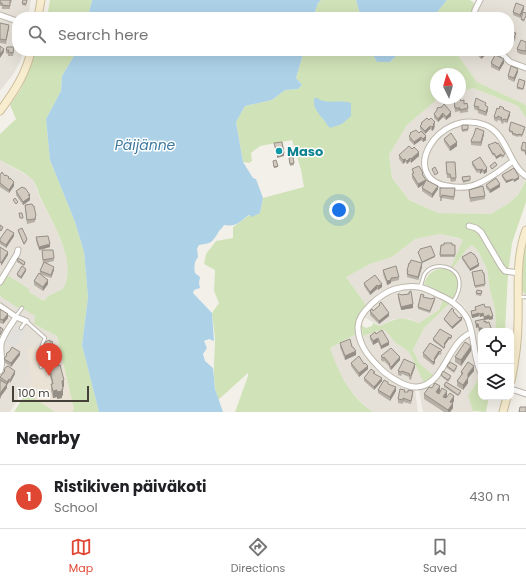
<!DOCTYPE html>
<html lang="en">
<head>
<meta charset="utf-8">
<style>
  body { margin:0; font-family:Poppins,sans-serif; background:#f6f6f6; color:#202124 }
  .controls { position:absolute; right:12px; bottom:12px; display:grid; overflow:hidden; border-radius:8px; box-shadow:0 4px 16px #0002 }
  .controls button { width:36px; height:36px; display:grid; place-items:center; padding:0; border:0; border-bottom:1px solid #e0e0e0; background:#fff; color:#202124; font:20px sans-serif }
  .compass { position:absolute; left:430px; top:68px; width:36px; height:36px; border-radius:50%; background:#fff; box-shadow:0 4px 16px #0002; rotate:355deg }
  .scale { position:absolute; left:12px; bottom:10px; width:77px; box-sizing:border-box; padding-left:4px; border:2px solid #454038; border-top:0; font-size:11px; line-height:14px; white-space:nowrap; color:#454038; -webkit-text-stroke:3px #fff; paint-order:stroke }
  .you { position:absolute; left:339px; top:210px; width:14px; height:14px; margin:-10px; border:3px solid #fff; border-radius:50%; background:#1a73e8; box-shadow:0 0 0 6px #1a73e833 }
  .badge { display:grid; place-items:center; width:26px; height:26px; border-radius:50%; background:#e04733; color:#fff; font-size:13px; font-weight:700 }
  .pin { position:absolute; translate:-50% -33px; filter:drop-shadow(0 1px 2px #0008) }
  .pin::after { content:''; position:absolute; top:21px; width:14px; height:12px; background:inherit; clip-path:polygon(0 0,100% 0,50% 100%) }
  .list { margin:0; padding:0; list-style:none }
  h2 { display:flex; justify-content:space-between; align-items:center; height:52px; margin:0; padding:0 16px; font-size:17px }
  h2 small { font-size:13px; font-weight:400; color:#757577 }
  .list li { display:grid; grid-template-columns:26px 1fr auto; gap:12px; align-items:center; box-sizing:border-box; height:64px; padding:0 16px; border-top:1px solid #e0e0e0 }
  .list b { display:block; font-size:15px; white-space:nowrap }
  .list p { margin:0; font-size:13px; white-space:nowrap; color:#757577 }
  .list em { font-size:13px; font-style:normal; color:#757577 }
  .icon { flex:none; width:22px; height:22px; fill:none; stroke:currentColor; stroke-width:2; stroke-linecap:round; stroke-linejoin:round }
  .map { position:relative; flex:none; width:526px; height:412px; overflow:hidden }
  .search { position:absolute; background:#fff; box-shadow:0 4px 16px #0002; left:12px; right:12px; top:12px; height:44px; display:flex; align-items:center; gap:10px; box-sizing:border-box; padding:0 14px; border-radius:16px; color:#757577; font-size:15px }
  .sheet { height:116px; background:#fff }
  nav { display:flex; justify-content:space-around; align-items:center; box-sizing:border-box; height:56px; border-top:1px solid #e0e0e0; background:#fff; font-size:11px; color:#757577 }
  nav a { display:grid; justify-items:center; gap:2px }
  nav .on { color:#e04733 }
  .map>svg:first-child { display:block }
</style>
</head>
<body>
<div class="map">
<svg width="526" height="412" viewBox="0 0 526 412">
  <rect width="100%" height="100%" fill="#f3f0e9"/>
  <!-- residential -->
  <g fill="#e6e1d8">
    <polygon points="0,0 31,0 28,17 17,17 17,51 23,51 20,62 14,73 0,91"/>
    <polygon points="483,0 526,0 526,66 510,59 502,51 509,51 509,17 476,17 477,11"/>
    <polygon points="455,51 496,51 507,62 526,71 526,105 477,82"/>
    <polygon points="473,88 518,106 526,118 526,179 518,195 509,203 491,214 438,213 409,200 392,178 389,155 407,125 436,99 441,98 460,98 460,92"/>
    <polygon points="0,160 33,179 40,198 55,226 64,248 67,260 68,272 65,287 63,290 48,296 44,301 29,292 7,275 0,286"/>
    <polygon points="440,234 464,240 451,267 442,264 430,266 423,273 418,284 406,284 393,287 379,293 366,305 346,277 370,264 392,257 415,239"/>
    <polygon points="472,245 478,251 487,269 490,290 495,309 496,331 481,331 481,347 479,349 471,319 465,308 456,299 458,279 453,268 466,250"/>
    <polygon points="407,289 420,290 443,300 439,310 419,323 409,319 394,319 380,326 364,317 381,298 394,292"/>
    <polygon points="0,296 18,307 20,307 35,316 34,324 57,336 74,409 72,412 55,412 23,391 10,412 0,412"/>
    <polygon points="450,303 458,311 465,321 469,331 465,332 459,339 433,375 419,363 413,350 424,328"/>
    <polygon points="384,329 396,343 409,352 424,383 415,385 400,380 381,367 366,350 363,336"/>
    <polygon points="356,334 363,353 380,372 399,385 415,389 418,412 373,412 366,407 349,390 337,368 330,348"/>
    <polygon points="469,336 472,353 479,378 468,396 474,412 423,412 419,390 430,386 440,375 463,341"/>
  </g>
  <!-- education -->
  <polygon fill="#eae3d5" points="58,342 74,409 72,412 55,412 26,393 32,383 27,348"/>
  <!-- green -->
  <g fill="#d0e2b7">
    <polygon points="50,0 92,0 88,17 47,17"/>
    <polygon points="321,0 356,0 361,17 313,17 318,3"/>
    <polygon points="447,0 470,0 474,3 472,14 468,17 433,17"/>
    <path d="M36,51H77L62,76L61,91L46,119L50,160L75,222L84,252L88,297L82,345L99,412H72L74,409L57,336L34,324L35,316L20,307L18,308L0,296V286L7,275L29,289V292L44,301L48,296L63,289C78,263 53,223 41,199C38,193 37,184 32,179C28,174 7,164 0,160V134L16,119L10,105L21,89Z"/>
    <path d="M304,51H371L377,62H390L401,51H455L477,82L526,105V118L518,106L473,88L460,92V74H436V98H441L436,100L407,125L389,155L392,178L409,200L438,213L491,214L509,203L518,195L526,180V202L512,243L508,274L505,331H496L495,309L490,290L487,269L478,251L472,245L466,250L453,268L451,267L463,240L458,238L440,234L415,239L392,257L370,264L346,277L366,305C357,314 355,323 356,334L330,348C339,374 350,397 373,412H235L248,376V373L218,400C211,377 215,361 215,338C214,329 213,321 212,313L219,303L214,291L215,270L204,264L206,254L216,241L233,238V227C238,224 240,222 244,219C248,215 254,214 260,213L263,198L304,187L301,170L292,140L260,146L251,153L252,161L249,163L243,162L236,122L245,106L272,100L285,90L298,89L302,85L296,78Z"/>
    <path d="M526,239V295L522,291C522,273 522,257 526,239Z"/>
    <path d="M444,268C463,274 461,283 454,298H452L424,284C427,274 433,269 444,268Z"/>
    <path d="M443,300L450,303L424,328L413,350L419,363L433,375L427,382L424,383L409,352L396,343L384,329L363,336L361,325L366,328L372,326L373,323L380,326C396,318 402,316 419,323L439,310Z"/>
    <polygon points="479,378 481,379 481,397 489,397 486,412 473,411 468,396"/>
    <polygon points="26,393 55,412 14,412"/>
  </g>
  <!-- parking -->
  <polygon fill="#e2e0dd" points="16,325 26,331 15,348 5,341"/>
  <!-- water -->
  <g fill="#add2e8">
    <polygon points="92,0 321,0 318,3 313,17 88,17"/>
    <polygon points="356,0 447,0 433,17 361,17"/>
    <path d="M77,51H304L296,78L302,85L298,89L285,90L272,100L245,106L236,122L243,162L253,178L256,179L263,198L260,213L252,217L249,215C238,222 238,227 224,225C222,229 219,230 218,233C211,244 211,243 199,245L197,249L198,257C194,262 194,267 195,273L200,277L199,283L200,288L194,290L193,293L212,313L214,341L209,339L204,341L207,348L203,354L205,361L213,368L215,389L223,412H99L82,345L88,297L84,252L75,222L50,160L46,119L61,91L62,76Z"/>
    <polygon points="371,51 401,51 390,62 377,62"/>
    <path d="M314,98H317C327,105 340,99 351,103V116L342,124L330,128C327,125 326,123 324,120C318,113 313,108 314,98Z"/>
  </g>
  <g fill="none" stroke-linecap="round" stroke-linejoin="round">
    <!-- lane casing -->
    <g stroke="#bdb7ad" stroke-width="4.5">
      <g id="lane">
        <path d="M420,287C422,283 423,278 424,275C435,256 475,269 453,302"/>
        <polyline points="519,297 526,297"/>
        <polyline points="16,316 22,308"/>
        <path d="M21,328L26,321L45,338C40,349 39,356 41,367"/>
      </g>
    </g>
    <!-- street casing -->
    <g stroke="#bdb7ad" stroke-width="7">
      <g id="street">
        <polyline points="0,15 17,21"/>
        <polyline points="474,17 475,10 480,0"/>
        <polyline points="499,51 510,62 526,68"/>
        <path d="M513,161C502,169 490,179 477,184C468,188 457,188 447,186C398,177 438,107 485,125C507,133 508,164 526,176"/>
        <polyline points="469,226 476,228 481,232 501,266 505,271 519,273"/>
        <polyline points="0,282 17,254 18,250"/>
        <polyline points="0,306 16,317 26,321"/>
        <path d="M471,333C447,342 445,385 417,387C405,388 386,375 378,366C367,355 358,343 358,327C358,312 382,293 395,289C402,287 411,286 419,287C425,288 433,292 439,295C451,300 462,308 468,320C475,337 473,357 481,373"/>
        <path d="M0,371C4,362 0,354 1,345C2,336 11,325 16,317"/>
        <polyline points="511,389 526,394"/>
      </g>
    </g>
    <!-- secondary casing -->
    <g stroke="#cdbf9e" stroke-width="9">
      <g id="secondary">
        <polyline points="38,17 41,0"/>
        <path d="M0,111C14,92 26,74 31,51"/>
        <path d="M511,381C515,362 518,342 518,322C519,292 515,259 526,230"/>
        <polyline points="503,412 507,397"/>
      </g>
    </g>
    <!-- lane -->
    <use href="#lane" stroke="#fff" stroke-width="2.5"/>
    <!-- street -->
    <use href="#street" stroke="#fff" stroke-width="5"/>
    <!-- secondary -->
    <use href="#secondary" stroke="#f8edce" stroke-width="7"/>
  </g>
  <!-- wall -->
  <g fill="#b5afa5">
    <polygon points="0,0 12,0 11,3 10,3 10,9 2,9 2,6 0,6 0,0 3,0"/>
    <polygon points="27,0 26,6 22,5 22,3"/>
    <polygon points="524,9 520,18 513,15 513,12"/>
    <polygon points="526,13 524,22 521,20 521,19"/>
    <polygon points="0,23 9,28 6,44 0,43"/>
    <polygon points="509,32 516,37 514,42 510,41 509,43"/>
    <polygon points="526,42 526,55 520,54 517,52 517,49"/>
    <polygon points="6,50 14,51 13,56 8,56 8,54 6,53"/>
    <polygon points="476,51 488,51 488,53 481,59 476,53"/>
    <polygon points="491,63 504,63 499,71 491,67"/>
    <polygon points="518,72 514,82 508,79 508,76"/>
    <polygon points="525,83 523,90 517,89 517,87"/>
    <polygon points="454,100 461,101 468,108 468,112 460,113 460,111 455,112"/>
    <polygon points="474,106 486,106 488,110 486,116 478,113 478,111 474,109"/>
    <polygon points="437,108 451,116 446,120 443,117 438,122 434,118 434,114 437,111"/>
    <polygon points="499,109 504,110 510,115 507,123 504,122 503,124 501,123 501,121 498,120 497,122 494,120 494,117"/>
    <polygon points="429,120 435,126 434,129 432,131 430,129 425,134 420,129 420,126 421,125 421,123"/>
    <polygon points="468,125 468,131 462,132 462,127"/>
    <polygon points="525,129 522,137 519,136 518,137 512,135 512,133 509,132 509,130"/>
    <polygon points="410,133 419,133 426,140 423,142 421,140 414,145 409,140"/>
    <polygon points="484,134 481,146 471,145 471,142"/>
    <polygon points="444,139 457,146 450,151 444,142"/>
    <polygon points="526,143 526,155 525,155 525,152 521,151 521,149"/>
    <polygon points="488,145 505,156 502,158 501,156 496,159 494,155 493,156 488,147"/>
    <polygon points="399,155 419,156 411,163 410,161 407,164 405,162 403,164 399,159"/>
    <polygon points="289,158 294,163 294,165 290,166"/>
    <polygon points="446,162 455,162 456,181 451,182 450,178 447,178"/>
    <polygon points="472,162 487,172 484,174 482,172 480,174 479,172 477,173 472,165"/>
    <polygon points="412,169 423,175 426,181 438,189 432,198 422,191 422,188 424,184 418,188 412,178 412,174 413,174"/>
    <polygon points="0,175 5,176 9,178 14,186 9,193 0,187"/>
    <polygon points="502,175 519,179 514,182 513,180 506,183 502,177"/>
    <polygon points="462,177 470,180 470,181 463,183"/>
    <polygon points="486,185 500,187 490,193 486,188"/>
    <polygon points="440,188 455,188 454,200 442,198 442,201 440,201"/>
    <polygon points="469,190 485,196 485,199 470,202"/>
    <polygon points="16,191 30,195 30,200 23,205 16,195"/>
    <polygon points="25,205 36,216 36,220 35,220 35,222 27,224 25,209"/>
    <polygon points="18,230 27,241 24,245 18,231"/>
    <polygon points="14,236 6,248 0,244 0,239"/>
    <polygon points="36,237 50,247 39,250 36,241"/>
    <polygon points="441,245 455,245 455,257 440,257"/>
    <polygon points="42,250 54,258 54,261 46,263 54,270 51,278 40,274 40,271 43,263"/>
    <polygon points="462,257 478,262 479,266 470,271 462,259"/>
    <polygon points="17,260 25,264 24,266 17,262"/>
    <polygon points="422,267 418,280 407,277 407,271"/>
    <polygon points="383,270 399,277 399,280 391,282 391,283 387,285 383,274"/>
    <polygon points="26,271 21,279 17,276 17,274"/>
    <polygon points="472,272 484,273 485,286 475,288"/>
    <polygon points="34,281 48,284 43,291 34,285"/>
    <polygon points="364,283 382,284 382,287 378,290 377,289 370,295 364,286"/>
    <polygon points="476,293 482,293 481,296 476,295"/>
    <polygon points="398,294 401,295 409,294 413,308 401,310 398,298"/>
    <polygon points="424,297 435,300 430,313 418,309 418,307"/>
    <polygon points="379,304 389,316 379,324 370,315 370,311 373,311 379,306"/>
    <polygon points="475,307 485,307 493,319 489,320 489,319 484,320 484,322 486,323 492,331 481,331 479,332 478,327 476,328 475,321 484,319 483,316 480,317 479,316 472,318 471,315 471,311 475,310"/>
    <polygon points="0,309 8,318 3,324 0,323"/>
    <polygon points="454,312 459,318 462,320 452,329 444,320 444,319"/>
    <polygon points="376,334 389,345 381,349 378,342 373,345 370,339 370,336"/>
    <polygon points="452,336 452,338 450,340 449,339 445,345 445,347 444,349 433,341 433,339"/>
    <polygon points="44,343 57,359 56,359 64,387 63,387 63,395 62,396 62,398 57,399 57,397 53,398 51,391 51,384 52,384 49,372 46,372 44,364 43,364 42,362 42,355 45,354 44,350"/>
    <polygon points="340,343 352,347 356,355 345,360 340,347"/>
    <polygon points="430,343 442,353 440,355 439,354 435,360 435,363 433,365 423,357 423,353"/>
    <polygon points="471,351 461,366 455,362 455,357"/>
    <polygon points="6,354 20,355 11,367 4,362 4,359 6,356"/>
    <polygon points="381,356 400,360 391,370 389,368 389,366 384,361 383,362 381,360"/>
    <polygon points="351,363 364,364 368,369 359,377 351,366"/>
    <polygon points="447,366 457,368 454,373 447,368"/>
    <polygon points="415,367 412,375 411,380 409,379 409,377 402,374 401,376 398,375 398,371"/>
    <polygon points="4,370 15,374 10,383 9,382 7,385 7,388 1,396 0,399 0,377 4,372"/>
    <polygon points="474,371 468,378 468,383 463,390 457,386 457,381 461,375 461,372"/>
    <polygon points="375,374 382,381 374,390 364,381 364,378"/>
    <polygon points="441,375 451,378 448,382 441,376"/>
    <polygon points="444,385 461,393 458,396 444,387"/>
    <polygon points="432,388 440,391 447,396 446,398 454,401 453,403 453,408 450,412 444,412 424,399 424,394"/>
    <polygon points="378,390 396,391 390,401 378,393"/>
    <polygon points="405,392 413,395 411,404 403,402 403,404 398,403 398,399"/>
  </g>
  <!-- shaded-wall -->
  <g fill="#948e86">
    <polygon points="524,6 524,9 520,18 520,15"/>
    <polygon points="4,49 4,52 0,58 0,54"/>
    <polygon points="487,51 488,51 488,53 481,59 481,56"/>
    <polygon points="504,59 504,63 499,71 499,68"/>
    <polygon points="518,69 518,72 514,82 514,78"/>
    <polygon points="488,107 488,110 486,116 486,112"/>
    <polygon points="451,112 451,116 446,120 446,117"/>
    <polygon points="510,112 510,115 507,123 507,120"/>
    <polygon points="443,113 443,117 438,122 438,119"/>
    <polygon points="435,122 434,129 432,131 432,127 433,124"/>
    <polygon points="430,126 430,129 425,134 425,131"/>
    <polygon points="484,131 484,134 481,146 481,142"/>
    <polygon points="426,136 426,140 423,142 423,139"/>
    <polygon points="421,137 421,140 414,145 414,142"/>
    <polygon points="457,142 457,146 450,151 450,147"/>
    <polygon points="419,152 419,156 411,163 411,159"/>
    <polygon points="284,153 284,156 277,158 277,154"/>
    <polygon points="501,154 501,156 496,159 496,157"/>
    <polygon points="410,158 410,161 407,164 407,161"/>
    <polygon points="405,159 405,162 403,164 403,160"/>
    <polygon points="278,166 278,167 274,168 274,167"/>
    <polygon points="487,168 487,172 484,174 484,171"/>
    <polygon points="482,169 482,172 480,174 480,170"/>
    <polygon points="519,177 519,179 514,182 514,180"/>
    <polygon points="513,179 513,180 506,183 506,181"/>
    <polygon points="426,180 426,183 418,188 418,184"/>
    <polygon points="14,182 14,186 9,193 9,190"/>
    <polygon points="500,184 500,187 490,193 490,190"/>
    <polygon points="438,186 438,189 432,198 432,194"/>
    <polygon points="28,195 30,195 30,200 23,205 23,202"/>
    <polygon points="14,233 14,236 6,248 6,245"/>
    <polygon points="50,244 50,247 39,250 39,247"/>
    <polygon points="8,252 8,255 1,266 1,263"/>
    <polygon points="435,256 435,257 422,263 422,262"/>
    <polygon points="422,263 422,267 418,280 418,277"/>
    <polygon points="479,264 479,266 470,271 470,269"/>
    <polygon points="54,267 54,270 51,278 51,275"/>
    <polygon points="26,269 26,271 21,279 21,277"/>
    <polygon points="48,280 48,284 43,291 43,287"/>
    <polygon points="391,280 391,283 387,285 387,281"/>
    <polygon points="382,284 382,287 378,290 378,286"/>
    <polygon points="377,285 377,289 370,295 370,292"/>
    <polygon points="413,304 413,308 401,310 401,307"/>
    <polygon points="389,313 389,316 379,324 379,321"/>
    <polygon points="479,313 479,316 472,318 472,315"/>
    <polygon points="483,313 483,316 480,317 480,314"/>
    <polygon points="8,314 8,318 3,324 3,320"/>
    <polygon points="489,315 489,319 484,320 484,317"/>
    <polygon points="493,316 493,319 489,320 489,317"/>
    <polygon points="462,318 462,320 452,329 452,327"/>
    <polygon points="476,324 478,324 478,327 476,328"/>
    <polygon points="479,328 482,328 482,331 479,332"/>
    <polygon points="449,337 449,339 444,346 444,344"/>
    <polygon points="378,338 378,342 373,345 373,341"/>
    <polygon points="389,342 389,345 381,349 381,346"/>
    <polygon points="471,346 471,351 461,366 461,360"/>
    <polygon points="356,351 356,355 345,360 345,356"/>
    <polygon points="439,351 439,354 435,360 435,363 433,365 434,359"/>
    <polygon points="20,352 20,355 11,367 11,363"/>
    <polygon points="57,352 57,359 55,360 55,353"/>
    <polygon points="44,357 44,364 43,364 43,358"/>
    <polygon points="400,357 400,360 391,370 391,367"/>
    <polygon points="415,364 415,367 412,375 411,380 412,372"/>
    <polygon points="49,365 49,372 46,372 46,366"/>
    <polygon points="368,366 368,369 359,377 359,373"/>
    <polygon points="474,366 474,371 468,378 468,383 463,390 463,385 468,374"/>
    <polygon points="15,371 15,374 10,383 10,380"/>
    <polygon points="382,378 382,381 374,390 374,387"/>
    <polygon points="9,379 9,382 7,385 7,382"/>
    <polygon points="64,380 64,387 62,387 62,381"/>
    <polygon points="7,384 7,388 1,396 0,399 0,396 1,392"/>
    <polygon points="440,386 440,391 436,397 436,392"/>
    <polygon points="396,387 396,391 390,401 390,397"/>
    <polygon points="62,389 63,389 63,395 62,396 62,398 57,399 57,392"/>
    <polygon points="57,390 57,397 53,398 53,391"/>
    <polygon points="447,391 447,396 443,402 443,397"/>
    <polygon points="454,396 454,401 450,407 450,402"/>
    <polygon points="453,403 453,408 450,412 448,412 448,410"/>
  </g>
  <!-- building -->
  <g fill="#d3cbc0" stroke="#948e86">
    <polygon points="0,0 10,0 10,6 2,5 2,3 0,3"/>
    <polygon points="23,0 27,0 26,4 22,3"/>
    <polygon points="516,3 524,6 520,15 513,12"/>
    <polygon points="523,12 526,13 526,16 524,20 521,19"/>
    <polygon points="489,15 495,17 488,17"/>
    <polygon points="0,23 9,25 6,40 0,39"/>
    <polygon points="509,32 516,33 514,38 510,37 509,40"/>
    <polygon points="521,40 526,42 526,51 520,50 517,49"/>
    <polygon points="0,46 4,49 0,54"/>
    <polygon points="7,47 14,47 13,53 8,52 9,50 6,50"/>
    <polygon points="477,51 487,51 481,56"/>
    <polygon points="495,55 504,59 499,68 491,63"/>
    <polygon points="511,66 518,69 514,78 508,76"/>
    <polygon points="519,79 525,81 523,89 517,87"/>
    <polygon points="476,98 486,103 485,105 488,107 486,112 478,109 479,107 474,106"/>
    <polygon points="460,99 461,101 464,100 464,104 467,103 468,108 460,110 460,108 455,108 454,100"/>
    <polygon points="444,104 451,112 446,117 443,113 438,119 434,114 437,110 437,108 442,107"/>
    <polygon points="500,106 504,108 503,109 510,112 507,120 504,119 503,120 501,120 502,118 498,116 497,118 494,117 497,108 499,109"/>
    <polygon points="427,118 429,120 431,118 435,122 433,124 434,125 432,127 430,126 425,131 420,126 422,124 421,123"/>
    <polygon points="511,122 525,127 522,135 519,134 518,135 512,133 513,132 509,130"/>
    <polygon points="462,125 468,125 468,129 462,130"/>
    <polygon points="476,128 484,131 481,142 471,142 472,138 473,137"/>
    <polygon points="416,130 419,133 421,131 426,136 423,139 421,137 414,142 409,136 411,134 410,133"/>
    <polygon points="451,133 457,142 450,147 444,139"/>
    <polygon points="282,142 284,153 277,154 274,143"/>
    <polygon points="496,142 497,144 498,143 505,154 502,156 501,154 496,157 494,153 493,154 488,145"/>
    <polygon points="523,142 526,143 526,153 525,153 526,151 521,149"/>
    <polygon points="409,146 412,149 414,147 419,152 411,159 410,158 407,161 405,159 403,160 399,155"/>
    <polygon points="293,157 294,163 290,164 289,158"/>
    <polygon points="480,157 487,168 484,171 482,169 480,170 479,169 477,170 472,162"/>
    <polygon points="276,160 278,166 274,167 273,161"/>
    <polygon points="446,162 455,162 456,178 451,178 450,174 447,174"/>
    <polygon points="495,162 497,165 492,169 490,166"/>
    <polygon points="419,166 423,173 422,174 426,180 418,184 412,174 414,173 412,169"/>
    <polygon points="435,167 438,173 435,175 432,169"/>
    <polygon points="514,168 519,177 514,180 513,179 506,181 502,175"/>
    <polygon points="2,172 5,176 6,175 9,177 8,178 10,179 10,178 14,182 9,190 0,183 0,175"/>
    <polygon points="470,176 470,180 463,181 462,177"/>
    <polygon points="496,178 500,184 490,190 486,185"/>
    <polygon points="426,180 438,186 432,194 422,188"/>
    <polygon points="483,186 485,196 470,198 469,190"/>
    <polygon points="22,187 24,188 25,188 30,195 28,195 30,197 23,202 16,191"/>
    <polygon points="440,188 455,188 454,197 442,195 442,197 440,197"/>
    <polygon points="15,198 18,202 16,204 13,200"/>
    <polygon points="32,204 33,206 34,206 36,216 35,217 35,219 27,220 25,205"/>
    <polygon points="19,213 22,213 23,218 20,218"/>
    <polygon points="0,225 3,227 1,231 0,230"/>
    <polygon points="22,228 27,239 24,244 18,230"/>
    <polygon points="7,229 14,233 6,245 0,241 0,239"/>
    <polygon points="48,236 50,244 39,247 36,237"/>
    <polygon points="444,243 452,243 452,245 455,245 455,255 440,255 441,245 444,245"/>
    <polygon points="431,246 435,256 422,262 418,252 420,250 420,249"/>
    <polygon points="0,247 8,252 1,263 0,262"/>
    <polygon points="42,250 53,250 54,258 43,260"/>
    <polygon points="471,252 473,254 474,254 478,260 477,261 479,264 470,269 462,257"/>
    <polygon points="18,258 25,262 24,265 17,260"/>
    <polygon points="411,260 422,263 418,277 407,274 408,271 407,271 409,263 410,263"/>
    <polygon points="44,262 54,267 51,275 40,271"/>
    <polygon points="22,266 26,269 21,277 17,274"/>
    <polygon points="396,266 399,277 391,278 391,280 387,281 383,270"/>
    <polygon points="482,270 483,273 484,273 485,284 475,286 472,272"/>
    <polygon points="39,273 48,280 43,287 34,281"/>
    <polygon points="375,275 382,284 378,286 377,285 370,292 364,283"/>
    <polygon points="477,290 482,291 481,294 476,293"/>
    <polygon points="411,291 413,304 401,307 398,294 400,294 401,295 409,294 409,292"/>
    <polygon points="421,294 424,295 423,297 432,299 433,298 435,298 430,311 418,307"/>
    <polygon points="381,302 389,313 379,321 370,311 372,309 373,311 380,305 379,304"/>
    <polygon points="484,304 485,307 490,307 493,316 489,317 489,315 484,317 483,313 480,314 479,313 472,315 471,311 476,310 475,307"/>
    <polygon points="452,308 454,310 453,311 459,318 461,317 462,318 452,327 444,319"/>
    <polygon points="0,309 8,314 3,320 0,319"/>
    <polygon points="484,319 484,322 486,321 486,323 489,322 492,331 488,331 488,330 483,331 482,328 479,328 478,324 476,324 475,321"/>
    <polygon points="0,327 3,329 0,335"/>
    <polygon points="440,329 452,336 450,338 449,337 444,344 445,345 444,348 433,339"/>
    <polygon points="382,330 389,342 381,346 378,338 373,341 370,336 375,332 376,334"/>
    <polygon points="350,339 352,347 353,347 356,351 345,356 340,343"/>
    <polygon points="50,340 50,342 52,341 53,346 56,346 57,352 55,353 58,366 60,365 64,380 62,381 63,389 62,389 62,391 57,392 57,390 53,391 51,384 53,384 49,365 46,366 44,357 43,358 42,355 45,354 46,357 47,356 44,343 45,343 45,342"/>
    <polygon points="465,342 471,346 461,360 455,357"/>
    <polygon points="430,343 442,350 440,352 439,351 434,359 435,360 433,362 423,353"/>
    <polygon points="12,347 20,352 11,363 4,359 7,355 6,354 8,352 9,352"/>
    <polygon points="391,348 400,357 391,367 389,365 390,364 384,357 383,358 381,356"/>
    <polygon points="359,356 364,364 365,363 368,366 359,373 351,363"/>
    <polygon points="404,359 415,364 412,372 411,376 409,375 410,374 402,371 401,372 398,371"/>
    <polygon points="450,362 457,366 454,371 447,366"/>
    <polygon points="468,362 474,366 468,374 468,378 463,385 457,381 463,373 461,372"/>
    <polygon points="8,366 15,371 10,380 9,379 7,382 0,377 5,371 4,370 6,367"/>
    <polygon points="371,369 375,372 373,373 382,378 374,387 364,378"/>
    <polygon points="443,371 451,376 448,380 441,375"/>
    <polygon points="0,380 7,384 1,392 0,396"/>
    <polygon points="384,380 388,382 388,384 396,387 390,397 378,390"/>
    <polygon points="446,382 461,391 458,395 444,385"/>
    <polygon points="435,383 440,386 436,392 439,394 442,388 447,391 443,397 446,398 450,393 454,396 450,402 453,403 448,410 424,394 429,387 432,388"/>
    <polygon points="400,389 405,390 404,392 408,392 408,390 413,391 411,401 403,398 403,400 398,399"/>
    <polygon points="520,407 526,407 526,412 519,412"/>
  </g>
  <!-- markers -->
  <circle fill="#0f9aa8" stroke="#fff" stroke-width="1.5" cx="279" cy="151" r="4"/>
  <g text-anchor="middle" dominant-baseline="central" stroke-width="3" stroke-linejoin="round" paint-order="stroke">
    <!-- culture labels -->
    <g font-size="13" font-weight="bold" fill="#0d838f" stroke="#fff" text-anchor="start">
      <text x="287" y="151">Maso</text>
    </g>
    <!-- water labels -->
    <g font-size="14" font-style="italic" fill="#3c789e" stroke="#fff">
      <text x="145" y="145">Päijänne</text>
    </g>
  </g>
</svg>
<div class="controls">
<button><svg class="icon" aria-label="locate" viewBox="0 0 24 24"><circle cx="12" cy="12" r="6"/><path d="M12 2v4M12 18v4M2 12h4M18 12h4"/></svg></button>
<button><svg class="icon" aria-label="layers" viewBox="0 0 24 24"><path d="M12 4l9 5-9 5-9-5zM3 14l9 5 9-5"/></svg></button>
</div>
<svg class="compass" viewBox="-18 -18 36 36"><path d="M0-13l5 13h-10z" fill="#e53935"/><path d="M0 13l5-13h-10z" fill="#757577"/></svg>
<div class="scale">100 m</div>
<div class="you"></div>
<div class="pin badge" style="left:49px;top:376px">1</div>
<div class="search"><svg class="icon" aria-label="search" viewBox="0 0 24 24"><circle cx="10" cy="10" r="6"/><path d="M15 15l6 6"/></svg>Search here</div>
</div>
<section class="sheet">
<h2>Nearby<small></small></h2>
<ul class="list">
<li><span class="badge">1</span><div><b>Ristikiven päiväkoti</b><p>School</p></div><em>430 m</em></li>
</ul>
</section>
<nav>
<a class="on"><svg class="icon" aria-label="map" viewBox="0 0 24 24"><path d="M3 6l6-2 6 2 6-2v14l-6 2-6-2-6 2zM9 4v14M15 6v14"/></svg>Map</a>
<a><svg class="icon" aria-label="directions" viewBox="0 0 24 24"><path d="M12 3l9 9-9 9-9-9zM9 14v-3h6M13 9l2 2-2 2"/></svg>Directions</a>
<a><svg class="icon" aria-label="saved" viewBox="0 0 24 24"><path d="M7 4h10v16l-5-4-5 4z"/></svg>Saved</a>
</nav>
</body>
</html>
